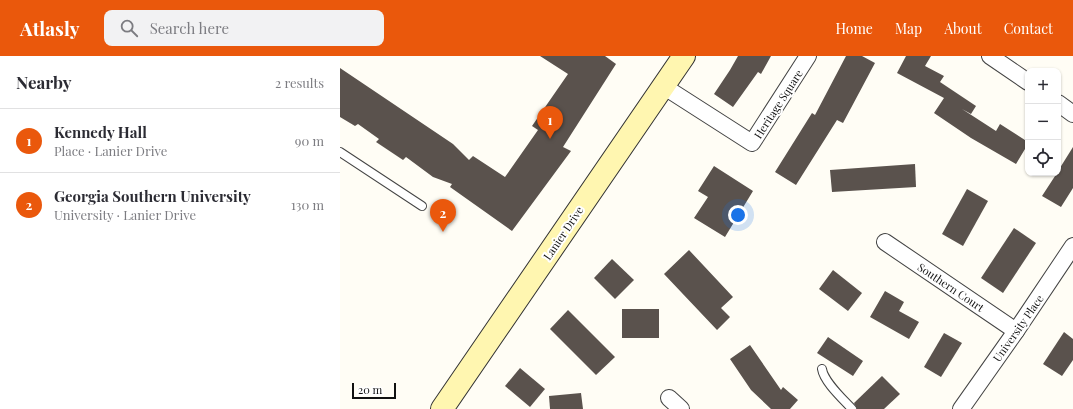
<!DOCTYPE html>
<html lang="en">
<head>
<meta charset="utf-8">
<style>
  body { margin:0; font-family:"Playfair Display",serif; background:#f2f2f3; color:#2b2b33 }
  .controls { position:absolute; right:12px; top:12px; display:grid; overflow:hidden; border-radius:8px; box-shadow:0 1px 3px #0004 }
  .controls button { width:36px; height:36px; display:grid; place-items:center; padding:0; border:0; border-bottom:1px solid #e1e1e2; background:#fff; color:#2b2b33; font:20px sans-serif }
  .scale { position:absolute; left:12px; bottom:10px; width:44px; box-sizing:border-box; padding-left:4px; border:2px solid #111; border-top:0; font-size:11px; line-height:14px; white-space:nowrap; color:#111; -webkit-text-stroke:3px #fff; paint-order:stroke }
  .you { position:absolute; left:398px; top:159px; width:14px; height:14px; margin:-10px; border:3px solid #fff; border-radius:50%; background:#1a73e8; box-shadow:0 0 0 6px #1a73e833 }
  .badge { display:grid; place-items:center; width:26px; height:26px; border-radius:50%; background:#ea580c; color:#fff; font-size:13px; font-weight:700 }
  .pin { position:absolute; translate:-50% -33px; filter:drop-shadow(0 1px 2px #0008) }
  .pin::after { content:''; position:absolute; top:21px; width:14px; height:12px; background:inherit; clip-path:polygon(0 0,100% 0,50% 100%) }
  .list { margin:0; padding:0; list-style:none }
  h2 { display:flex; justify-content:space-between; align-items:center; height:52px; margin:0; padding:0 16px; font-size:17px }
  h2 small { font-size:13px; font-weight:400; color:#7c7c81 }
  .list li { display:grid; grid-template-columns:26px 1fr auto; gap:12px; align-items:center; box-sizing:border-box; height:64px; padding:0 16px; border-top:1px solid #e1e1e2 }
  .list b { display:block; font-size:15px; white-space:nowrap }
  .list p { margin:0; font-size:13px; white-space:nowrap; color:#7c7c81 }
  .list em { font-size:13px; font-style:normal; color:#7c7c81 }
  .icon { flex:none; width:22px; height:22px; fill:none; stroke:currentColor; stroke-width:2; stroke-linecap:round; stroke-linejoin:round }
  .map { position:relative; flex:none; width:733px; height:353px; overflow:hidden }
  header { display:flex; align-items:center; gap:24px; box-sizing:border-box; height:56px; padding:0 20px; background:#ea580c; color:#fff }
  header strong { font-size:19px }
  nav { display:flex; gap:22px; margin-inline-start:auto; font-size:14px }
  .search { width:280px; height:36px; background:#f2f2f3; display:flex; align-items:center; gap:10px; box-sizing:border-box; padding:0 14px; border-radius:8px; color:#7c7c81; font-size:15px }
  main { display:flex }
  aside { flex:1; background:#fff }
  .map>svg:first-child { display:block }
</style>
</head>
<body>
<header>
<strong>Atlasly</strong>
<div class="search"><svg class="icon" aria-label="search" viewBox="0 0 24 24"><circle cx="10" cy="10" r="6"/><path d="M15 15l6 6"/></svg>Search here</div>
<nav><a>Home</a><a>Map</a><a>About</a><a>Contact</a></nav>
</header>
<main>
<aside>
<h2>Nearby<small>2 results</small></h2>
<ul class="list">
<li><span class="badge">1</span><div><b>Kennedy Hall</b><p>Place · Lanier Drive</p></div><em>90 m</em></li>
<li><span class="badge">2</span><div><b>Georgia Southern University</b><p>University · Lanier Drive</p></div><em>130 m</em></li>
</ul>
</aside>
<div class="map">
<svg width="733" height="353" viewBox="0 0 733 353">
  <rect width="100%" height="100%" fill="#fffdf5"/>
  <!-- building -->
  <g fill="#5a524d">
    <polygon points="200,0 265,0 276,8 223,91 231,95 172,175 110,131 112,128 93,121 66,101 63,104 36,86 39,83 18,68 15,70 0,61 0,12 113,88 129,104 133,100 165,121 198,74 192,70 228,18"/>
    <polygon points="398,0 431,0 421,18 418,16 393,51 374,38 390,14"/>
    <polygon points="506,0 522,0 535,7 503,67 497,64 456,129 435,116 472,57 475,59"/>
    <polygon points="566,0 591,0 585,10 604,20 600,26 636,50 631,58 622,53 656,75 660,68 688,86 688,88 676,108 631,82 594,57 604,42 557,17"/>
    <polygon points="733,91 733,132 721,151 702,140 717,117 718,117 718,115"/>
    <polygon points="575,108 576,131 492,136 490,114"/>
    <polygon points="374,110 413,135 385,181 354,162 368,141 358,135"/>
    <polygon points="627,133 648,145 623,190 602,178"/>
    <polygon points="674,172 696,187 663,237 641,222"/>
    <polygon points="349,194 393,241 381,252 390,261 377,274 324,218"/>
    <polygon points="272,203 294,224 275,243 254,222"/>
    <polygon points="493,214 522,237 508,255 479,233"/>
    <polygon points="545,235 564,246 559,255 579,266 569,283 530,261"/>
    <rect x="282" y="253" width="37" height="29"/>
    <polygon points="228,254 275,301 256,319 210,273"/>
    <polygon points="724,276 733,283 733,304 722,320 703,308"/>
    <polygon points="604,277 622,287 601,321 584,311"/>
    <polygon points="488,281 523,305 513,320 477,297"/>
    <polygon points="410,289 441,334 443,331 458,344 450,353 431,353 411,334 390,303"/>
    <polygon points="180,312 205,333 190,351 165,330"/>
    <polygon points="542,320 560,338 544,353 517,353 514,347"/>
    <polygon points="241,337 243,353 210,353 209,340"/>
  </g>
  <g fill="none" stroke-linecap="round" stroke-linejoin="round">
    <!-- lane casing -->
    <g stroke="#444" stroke-width="10">
      <g id="lane">
        <polyline points="0,96 82,150"/>
        <path d="M482,313C484,326 503,343 512,353"/>
      </g>
    </g>
    <!-- street casing -->
    <g stroke="#444" stroke-width="18">
      <g id="street">
        <polyline points="650,0 688,26"/>
        <polyline points="323,30 412,87 468,0"/>
        <polyline points="718,47 733,58"/>
        <polyline points="545,186 676,275"/>
        <polyline points="329,342 341,353"/>
        <polyline points="621,353 676,275 733,190"/>
      </g>
    </g>
    <!-- secondary casing -->
    <g stroke="#333" stroke-width="24">
      <polyline id="secondary" points="102,353 344,0"/>
    </g>
    <!-- lane -->
    <use href="#lane" stroke="#fff" stroke-width="8"/>
    <!-- street -->
    <use href="#street" stroke="#fff" stroke-width="16"/>
    <!-- secondary -->
    <use href="#secondary" stroke="#fff6b0" stroke-width="22"/>
  </g>
  <g text-anchor="middle" dominant-baseline="central" stroke-width="4" stroke-linejoin="round" paint-order="stroke">
    <!-- street labels -->
    <g font-size="11" fill="#111" stroke="#fff">
      <text transform="translate(438 48) rotate(-57)">Heritage Square</text>
      <text transform="translate(223 177) rotate(-56)">Lanier Drive</text>
      <text transform="translate(611 231) rotate(34)">Southern Court</text>
      <text transform="translate(678 272) rotate(-55)">University Place</text>
    </g>
  </g>
</svg>
<div class="controls">
<button>+</button>
<button>−</button>
<button><svg class="icon" aria-label="locate" viewBox="0 0 24 24"><circle cx="12" cy="12" r="6"/><path d="M12 2v4M12 18v4M2 12h4M18 12h4"/></svg></button>
</div>
<div class="scale">20 m</div>
<div class="you"></div>
<div class="pin badge" style="left:210px;top:83px">1</div>
<div class="pin badge" style="left:103px;top:176px">2</div>
</div>
</main>
</body>
</html>
